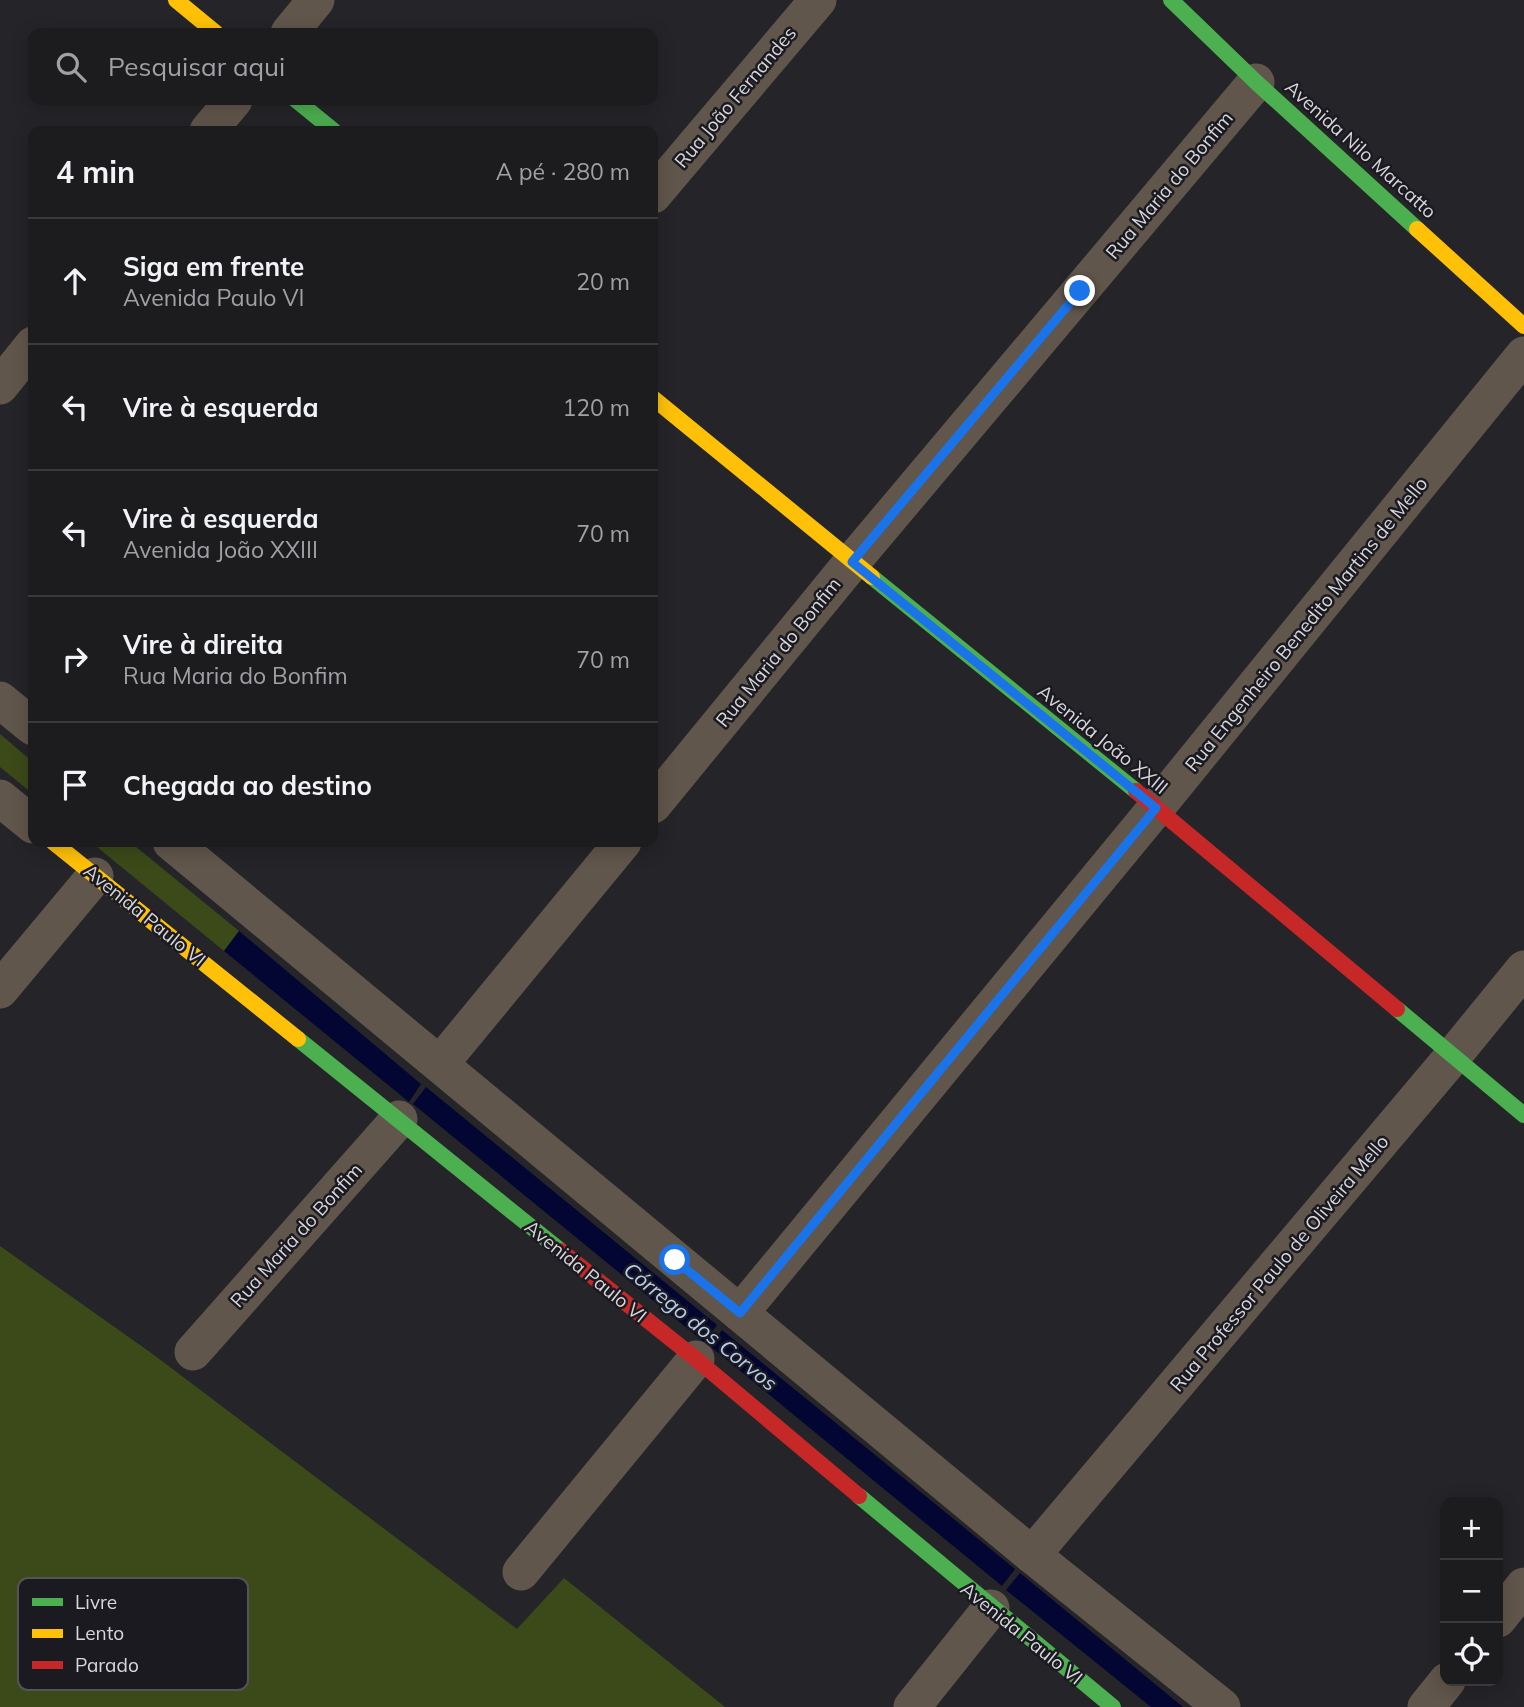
<!DOCTYPE html>
<html lang="pt">
<head>
<meta charset="utf-8">
<style>
  body { margin:0; font-family:Mulish,sans-serif; background:#29292c; color:#f1f3f6 }
  .controls { position:absolute; right:21px; bottom:21px; display:grid; overflow:hidden; border-radius:14px; box-shadow:0 4px 18px #0003 }
  .controls button { width:63px; height:63px; display:grid; place-items:center; padding:0; border:0; border-bottom:2px solid #3a3a3d; background:#1c1c1f; color:#f1f3f6; font:35px sans-serif }
  .stop { position:absolute; width:21px; height:21px; margin:-16px; border:5px solid #1a73e8; border-radius:50%; background:#fff }
  .stop.end { background:#1a73e8; border-color:#fff; box-shadow:0 2px 7px #0008 }
  .list { margin:0; padding:0; list-style:none }
  h2 { display:flex; justify-content:space-between; align-items:center; height:91px; margin:0; padding:0 28px; font-size:30px }
  h2 small { font-size:23px; font-weight:400; color:#a0a1a4 }
  .list li { display:grid; grid-template-columns:46px 1fr auto; gap:21px; align-items:center; box-sizing:border-box; height:126px; padding:0 28px; border-top:2px solid #3a3a3d }
  .list b { display:block; font-size:26px; white-space:nowrap }
  .list p { margin:0; font-size:23px; white-space:nowrap; color:#a0a1a4 }
  .list em { font-size:23px; font-style:normal; color:#a0a1a4 }
  .icon { flex:none; width:38px; height:38px; fill:none; stroke:currentColor; stroke-width:2; stroke-linecap:round; stroke-linejoin:round }
  .map { position:relative; flex:none; width:1524px; height:1707px; overflow:hidden }
  .search { position:absolute; background:#1c1c1f; box-shadow:0 4px 18px #0003; left:28px; top:28px; width:630px; height:77px; display:flex; align-items:center; gap:18px; box-sizing:border-box; padding:0 24px; border-radius:14px; color:#a0a1a4; font-size:26px }
  .panel { position:absolute; background:#1c1c1f; box-shadow:0 4px 18px #0003; left:28px; top:126px; width:630px; height:721px; border-radius:14px }
  .map>svg:first-child { display:block }
</style>
</head>
<body>
<div class="map">
<svg width="1524" height="1707" viewBox="0 0 1524 1707">
  <rect width="100%" height="100%" fill="#252529"/>
  <!-- green -->
  <g fill="#3c4a19">
    <polygon points="0,734 33,762 33,794 0,767"/>
    <polygon points="91,842 130,842 239,931 224,951"/>
    <polygon points="0,1246 154,1355 517,1629 564,1578 725,1707 0,1707"/>
  </g>
  <!-- water -->
  <g fill="#030532">
    <polygon points="239,931 421,1084 409,1102 224,951"/>
    <polygon points="426,1087 717,1325 704,1342 413,1104"/>
    <polygon points="722,1330 1015,1569 1002,1586 710,1346"/>
    <polygon points="1020,1573 1183,1707 1151,1707 1006,1590"/>
  </g>
  <g fill="none" stroke-linecap="round" stroke-linejoin="round">
    <!-- street -->
    <g stroke="#61564b" stroke-width="37">
      <polyline points="289,33 316,0"/>
      <polyline points="208,131 234,100"/>
      <polyline points="653,195 818,0"/>
      <polyline points="0,386 33,345"/>
      <polyline points="0,700 33,727"/>
      <polyline points="0,798 33,825"/>
      <polyline points="653,805 852,562 1256,82"/>
      <polyline points="171,842 1032,1555 1222,1707"/>
      <polyline points="0,990 95,876"/>
      <polyline points="440,1064 623,842"/>
      <polyline points="740,1313 1156,808 1524,355"/>
      <polyline points="193,1352 399,1119"/>
      <polyline points="1032,1555 1453,1056 1524,969"/>
      <polyline points="521,1572 696,1359"/>
      <polyline points="1498,1619 1524,1586"/>
      <polyline points="912,1707 991,1608"/>
      <polyline points="1426,1707 1447,1681"/>
    </g>
    <!-- fast -->
    <g stroke="#4caf50" stroke-width="16">
      <polyline points="1171,0 1256,82 1417,229"/>
      <polyline points="296,100 334,131"/>
      <polyline points="872,577 1136,791"/>
      <polyline points="1397,1009 1524,1115"/>
      <polyline points="298,1039 561,1251"/>
      <polyline points="859,1496 1113,1707"/>
    </g>
    <!-- slow -->
    <g stroke="#ffc107" stroke-width="16">
      <polyline points="176,0 216,33"/>
      <polyline points="1417,229 1524,326"/>
      <polyline points="653,398 872,577"/>
      <polyline points="53,842 298,1039"/>
    </g>
    <!-- jam -->
    <g stroke="#c62828" stroke-width="16">
      <polyline points="1136,791 1397,1009"/>
      <polyline points="561,1251 696,1359 859,1496"/>
    </g>
  </g>
  <g fill="none" stroke-linecap="round" stroke-linejoin="round">
    <!-- route -->
    <polyline stroke="#1a73e8" stroke-width="9" points="675,1260 740,1313 1156,808 852,562 1080,291"/>
  </g>
  <g text-anchor="middle" dominant-baseline="central" stroke-width="5" stroke-linejoin="round" paint-order="stroke">
    <!-- street labels -->
    <g font-size="19" fill="#d8d7dc" stroke="#1b1a21">
      <text transform="translate(735 97) rotate(-50)">Rua João Fernandes</text>
      <text transform="translate(1361 149) rotate(42)">Avenida Nilo Marcatto</text>
      <text transform="translate(1169 185) rotate(-50)">Rua Maria do Bonfim</text>
      <text transform="translate(1306 624) rotate(-51)">Rua Engenheiro Benedito Martins de Mello</text>
      <text transform="translate(778 652) rotate(-51)">Rua Maria do Bonfim</text>
      <text transform="translate(1103 739) rotate(39)">Avenida João XXIII</text>
      <text transform="translate(145 915) rotate(39)">Avenida Paulo VI</text>
      <text transform="translate(296 1235) rotate(-48)">Rua Maria do Bonfim</text>
      <text transform="translate(1279 1263) rotate(-50)">Rua Professor Paulo de Oliveira Mello</text>
      <text transform="translate(586 1271) rotate(39)">Avenida Paulo VI</text>
      <text transform="translate(1022 1633) rotate(39)">Avenida Paulo VI</text>
    </g>
    <!-- water labels -->
    <g font-size="21" font-style="italic" fill="#b8cdee" stroke="#1b1a21">
      <text transform="translate(701 1326) rotate(39)">Córrego dos Corvos</text>
    </g>
  </g>
  <!-- legend -->
  <rect x="18" y="1578" width="230" height="112" rx="10" fill="#1b1a21" stroke="#545359" stroke-width="2"/>
  <rect x="32" y="1598" width="31" height="8" fill="#4caf50"/>
  <rect x="32" y="1629" width="31" height="9" fill="#ffc107"/>
  <rect x="32" y="1661" width="31" height="8" fill="#c62828"/>
  <g font-size="19" fill="#d8d7dc">
    <text x="75" y="1609">Livre</text>
    <text x="75" y="1640">Lento</text>
    <text x="75" y="1672">Parado</text>
  </g>
</svg>
<div class="controls">
<button>+</button>
<button>−</button>
<button><svg class="icon" aria-label="locate" viewBox="0 0 24 24"><circle cx="12" cy="12" r="6"/><path d="M12 2v4M12 18v4M2 12h4M18 12h4"/></svg></button>
</div>
<div class="stop" style="left:675px;top:1260px"></div>
<div class="stop end" style="left:1080px;top:291px"></div>
<div class="search"><svg class="icon" aria-label="search" viewBox="0 0 24 24"><circle cx="10" cy="10" r="6"/><path d="M15 15l6 6"/></svg>Pesquisar aqui</div>
<section class="panel">
<h2>4 min<small>A pé · 280 m</small></h2>
<ul class="list">
<li><svg class="icon" aria-label="ahead" viewBox="0 0 24 24"><path d="M12 20V5M6 11l6-6 6 6"/></svg><div><b>Siga em frente</b><p>Avenida Paulo VI</p></div><em>20 m</em></li>
<li><svg class="icon" aria-label="left" viewBox="0 0 24 24"><path d="M17 20v-9H6M10 6l-5 5 5 5"/></svg><div><b>Vire à esquerda</b></div><em>120 m</em></li>
<li><svg class="icon" aria-label="left" viewBox="0 0 24 24"><path d="M17 20v-9H6M10 6l-5 5 5 5"/></svg><div><b>Vire à esquerda</b><p>Avenida João XXIII</p></div><em>70 m</em></li>
<li><svg class="icon" aria-label="right" viewBox="0 0 24 24"><path d="M7 20v-9h11M14 6l5 5-5 5"/></svg><div><b>Vire à direita</b><p>Rua Maria do Bonfim</p></div><em>70 m</em></li>
<li><svg class="icon" aria-label="arrive" viewBox="0 0 24 24"><path d="M6 21V4h12l-3 4 3 4H6"/></svg><div><b>Chegada ao destino</b></div></li>
</ul>
</section>
</div>
</body>
</html>
